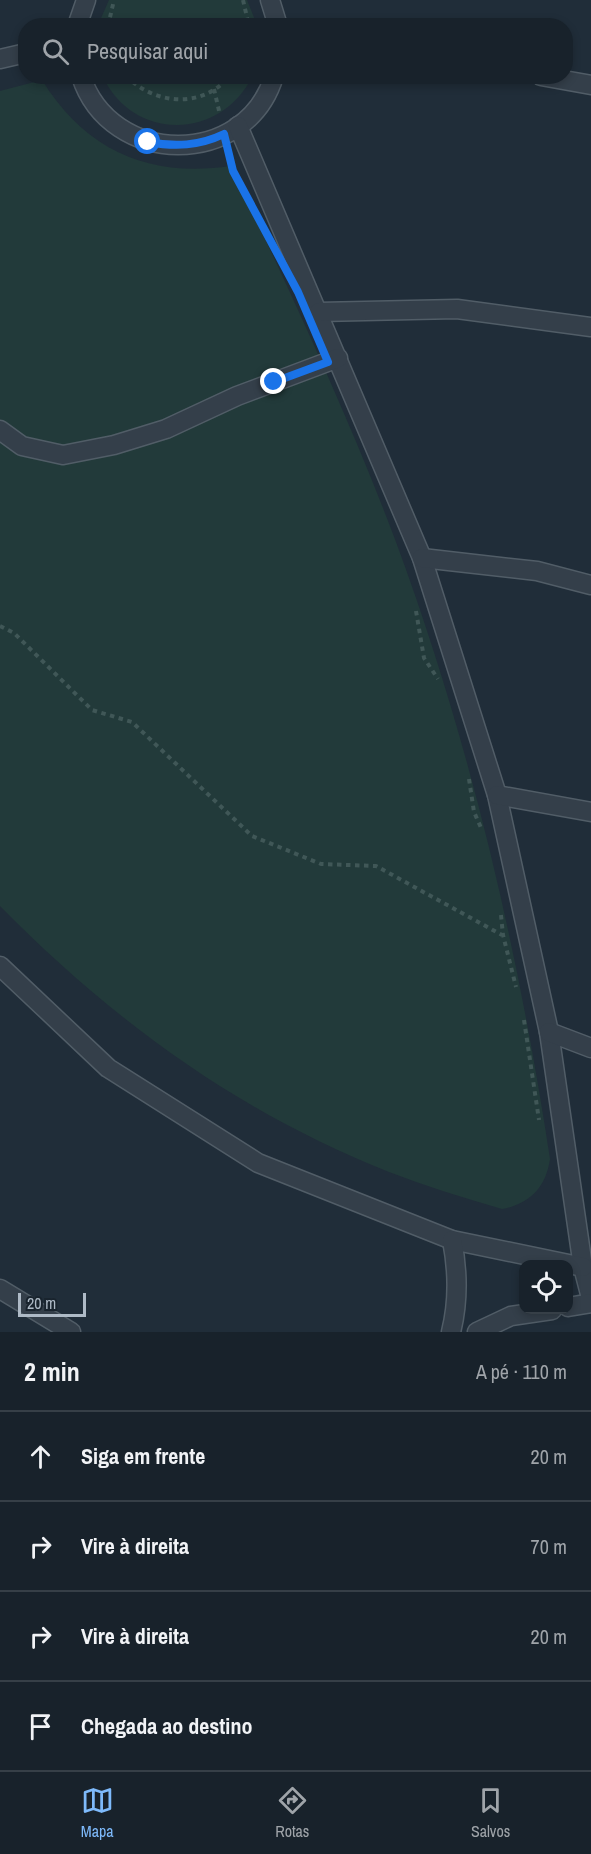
<!DOCTYPE html>
<html lang="pt">
<head>
<meta charset="utf-8">
<style>
  body { margin:0; font-family:"Archivo Narrow",sans-serif; background:#252f37; color:#f1f3f6 }
  .controls { position:absolute; right:18px; bottom:18px; display:grid; overflow:hidden; border-radius:12px; box-shadow:0 3px 9px #0003 }
  .controls button { width:54px; height:54px; display:grid; place-items:center; padding:0; border:0; border-bottom:2px solid #363f47; background:#18222b; color:#f1f3f6; font:30px sans-serif }
  .scale { position:absolute; left:18px; bottom:15px; width:68px; box-sizing:border-box; padding-left:6px; border:3px solid #aebac6; border-top:0; font-size:16px; line-height:21px; white-space:nowrap; color:#aebac6; -webkit-text-stroke:4px #19242e; paint-order:stroke }
  .stop { position:absolute; width:18px; height:18px; margin:-14px; border:4px solid #1a73e8; border-radius:50%; background:#fff }
  .stop.end { background:#1a73e8; border-color:#fff; box-shadow:0 2px 6px #0008 }
  .list { margin:0; padding:0; list-style:none }
  h2 { display:flex; justify-content:space-between; align-items:center; height:78px; margin:0; padding:0 24px; font-size:26px }
  h2 small { font-size:20px; font-weight:400; color:#9fa4a9 }
  .list li { display:grid; grid-template-columns:39px 1fr auto; gap:18px; align-items:center; box-sizing:border-box; height:90px; padding:0 24px; border-top:2px solid #363f47 }
  .list b { display:block; font-size:22px; white-space:nowrap }
  .list em { font-size:20px; font-style:normal; color:#9fa4a9 }
  .icon { flex:none; width:33px; height:33px; fill:none; stroke:currentColor; stroke-width:2; stroke-linecap:round; stroke-linejoin:round }
  .map { position:relative; flex:none; width:591px; height:1332px; overflow:hidden }
  .search { position:absolute; background:#18222b; box-shadow:0 3px 9px #0003; left:18px; right:18px; top:18px; height:66px; display:flex; align-items:center; gap:15px; box-sizing:border-box; padding:0 21px; border-radius:24px; color:#9fa4a9; font-size:22px }
  .sheet { height:438px; background:#18222b }
  nav { display:flex; justify-content:space-around; align-items:center; box-sizing:border-box; height:84px; border-top:2px solid #363f47; background:#18222b; font-size:16px; color:#9fa4a9 }
  nav a { display:grid; justify-items:center; gap:3px }
  nav .on { color:#7ebafb }
  .map>svg:first-child { display:block }
</style>
</head>
<body>
<div class="map">
<svg width="591" height="1332" viewBox="0 0 591 1332">
  <rect width="100%" height="100%" fill="#202d39"/>
  <!-- green -->
  <g fill="#223a3a">
    <polygon points="109,0 247,0 257,25 98,25"/>
    <path d="M103,77H252C220,140 134,142 103,77Z"/>
    <path d="M42,80C86,151 149,178 231,166C289,290 348,414 396,542C470,742 518,948 550,1159C546,1187 530,1204 502,1209C464,1198 426,1186 389,1172C238,1112 113,1021 0,906V91Z"/>
  </g>
  <g fill="none" stroke-linecap="round" stroke-linejoin="round">
    <!-- street casing -->
    <g stroke="#515d67" stroke-width="21">
      <g id="street">
        <polyline points="270,0 278,26"/>
        <polyline points="77,26 86,0"/>
        <polyline points="0,59 26,53"/>
        <path d="M81,76C110,167 246,169 274,76"/>
        <polyline points="541,76 591,85"/>
        <polyline points="238,126 422,558 497,795 549,1032 583,1267 591,1298"/>
        <polyline points="319,312 457,309 591,327"/>
        <polyline points="0,430 22,446 63,455 114,445 166,429 237,396 338,358"/>
        <polyline points="422,558 537,571 591,585"/>
        <polyline points="497,795 591,812"/>
        <polyline points="0,966 108,1068 258,1163 452,1240 583,1267"/>
        <polyline points="549,1032 591,1048"/>
        <polyline points="0,1289 71,1332"/>
        <polyline points="568,1307 591,1303"/>
        <path d="M451,1332C459,1300 458,1271 452,1240"/>
        <polyline points="477,1332 511,1316 552,1310"/>
      </g>
    </g>
    <!-- path -->
    <g stroke="#405757" stroke-width="4" stroke-dasharray="4.5 4.5" stroke-linecap="butt">
      <polyline points="243,0 249,26"/>
      <polyline points="108,26 114,0"/>
      <path d="M126,76C155,105 202,109 230,76"/>
      <polyline points="214,89 220,115"/>
      <polyline points="416,611 424,658 438,679"/>
      <polyline points="0,626 14,633 92,710 132,722 252,836 321,864 376,866 502,935"/>
      <polyline points="469,779 474,812 482,830"/>
      <polyline points="501,915 503,935 516,987"/>
      <polyline points="524,1020 539,1120"/>
    </g>
    <!-- street -->
    <use href="#street" stroke="#343f4a" stroke-width="18"/>
  </g>
  <g fill="none" stroke-linecap="round" stroke-linejoin="round">
    <!-- route -->
    <path stroke="#1a73e8" stroke-width="8" d="M148,142C175,147 199,146 224,134L233,171L298,292L328,362L274,382"/>
  </g>
</svg>
<div class="controls">
<button><svg class="icon" aria-label="locate" viewBox="0 0 24 24"><circle cx="12" cy="12" r="6"/><path d="M12 2v4M12 18v4M2 12h4M18 12h4"/></svg></button>
</div>
<div class="scale">20 m</div>
<div class="stop" style="left:148px;top:142px"></div>
<div class="stop end" style="left:274px;top:382px"></div>
<div class="search"><svg class="icon" aria-label="search" viewBox="0 0 24 24"><circle cx="10" cy="10" r="6"/><path d="M15 15l6 6"/></svg>Pesquisar aqui</div>
</div>
<section class="sheet">
<h2>2 min<small>A pé · 110 m</small></h2>
<ul class="list">
<li><svg class="icon" aria-label="ahead" viewBox="0 0 24 24"><path d="M12 20V5M6 11l6-6 6 6"/></svg><div><b>Siga em frente</b></div><em>20 m</em></li>
<li><svg class="icon" aria-label="right" viewBox="0 0 24 24"><path d="M7 20v-9h11M14 6l5 5-5 5"/></svg><div><b>Vire à direita</b></div><em>70 m</em></li>
<li><svg class="icon" aria-label="right" viewBox="0 0 24 24"><path d="M7 20v-9h11M14 6l5 5-5 5"/></svg><div><b>Vire à direita</b></div><em>20 m</em></li>
<li><svg class="icon" aria-label="arrive" viewBox="0 0 24 24"><path d="M6 21V4h12l-3 4 3 4H6"/></svg><div><b>Chegada ao destino</b></div></li>
</ul>
</section>
<nav>
<a class="on"><svg class="icon" aria-label="map" viewBox="0 0 24 24"><path d="M3 6l6-2 6 2 6-2v14l-6 2-6-2-6 2zM9 4v14M15 6v14"/></svg>Mapa</a>
<a><svg class="icon" aria-label="directions" viewBox="0 0 24 24"><path d="M12 3l9 9-9 9-9-9zM9 14v-3h6M13 9l2 2-2 2"/></svg>Rotas</a>
<a><svg class="icon" aria-label="saved" viewBox="0 0 24 24"><path d="M7 4h10v16l-5-4-5 4z"/></svg>Salvos</a>
</nav>
</body>
</html>
